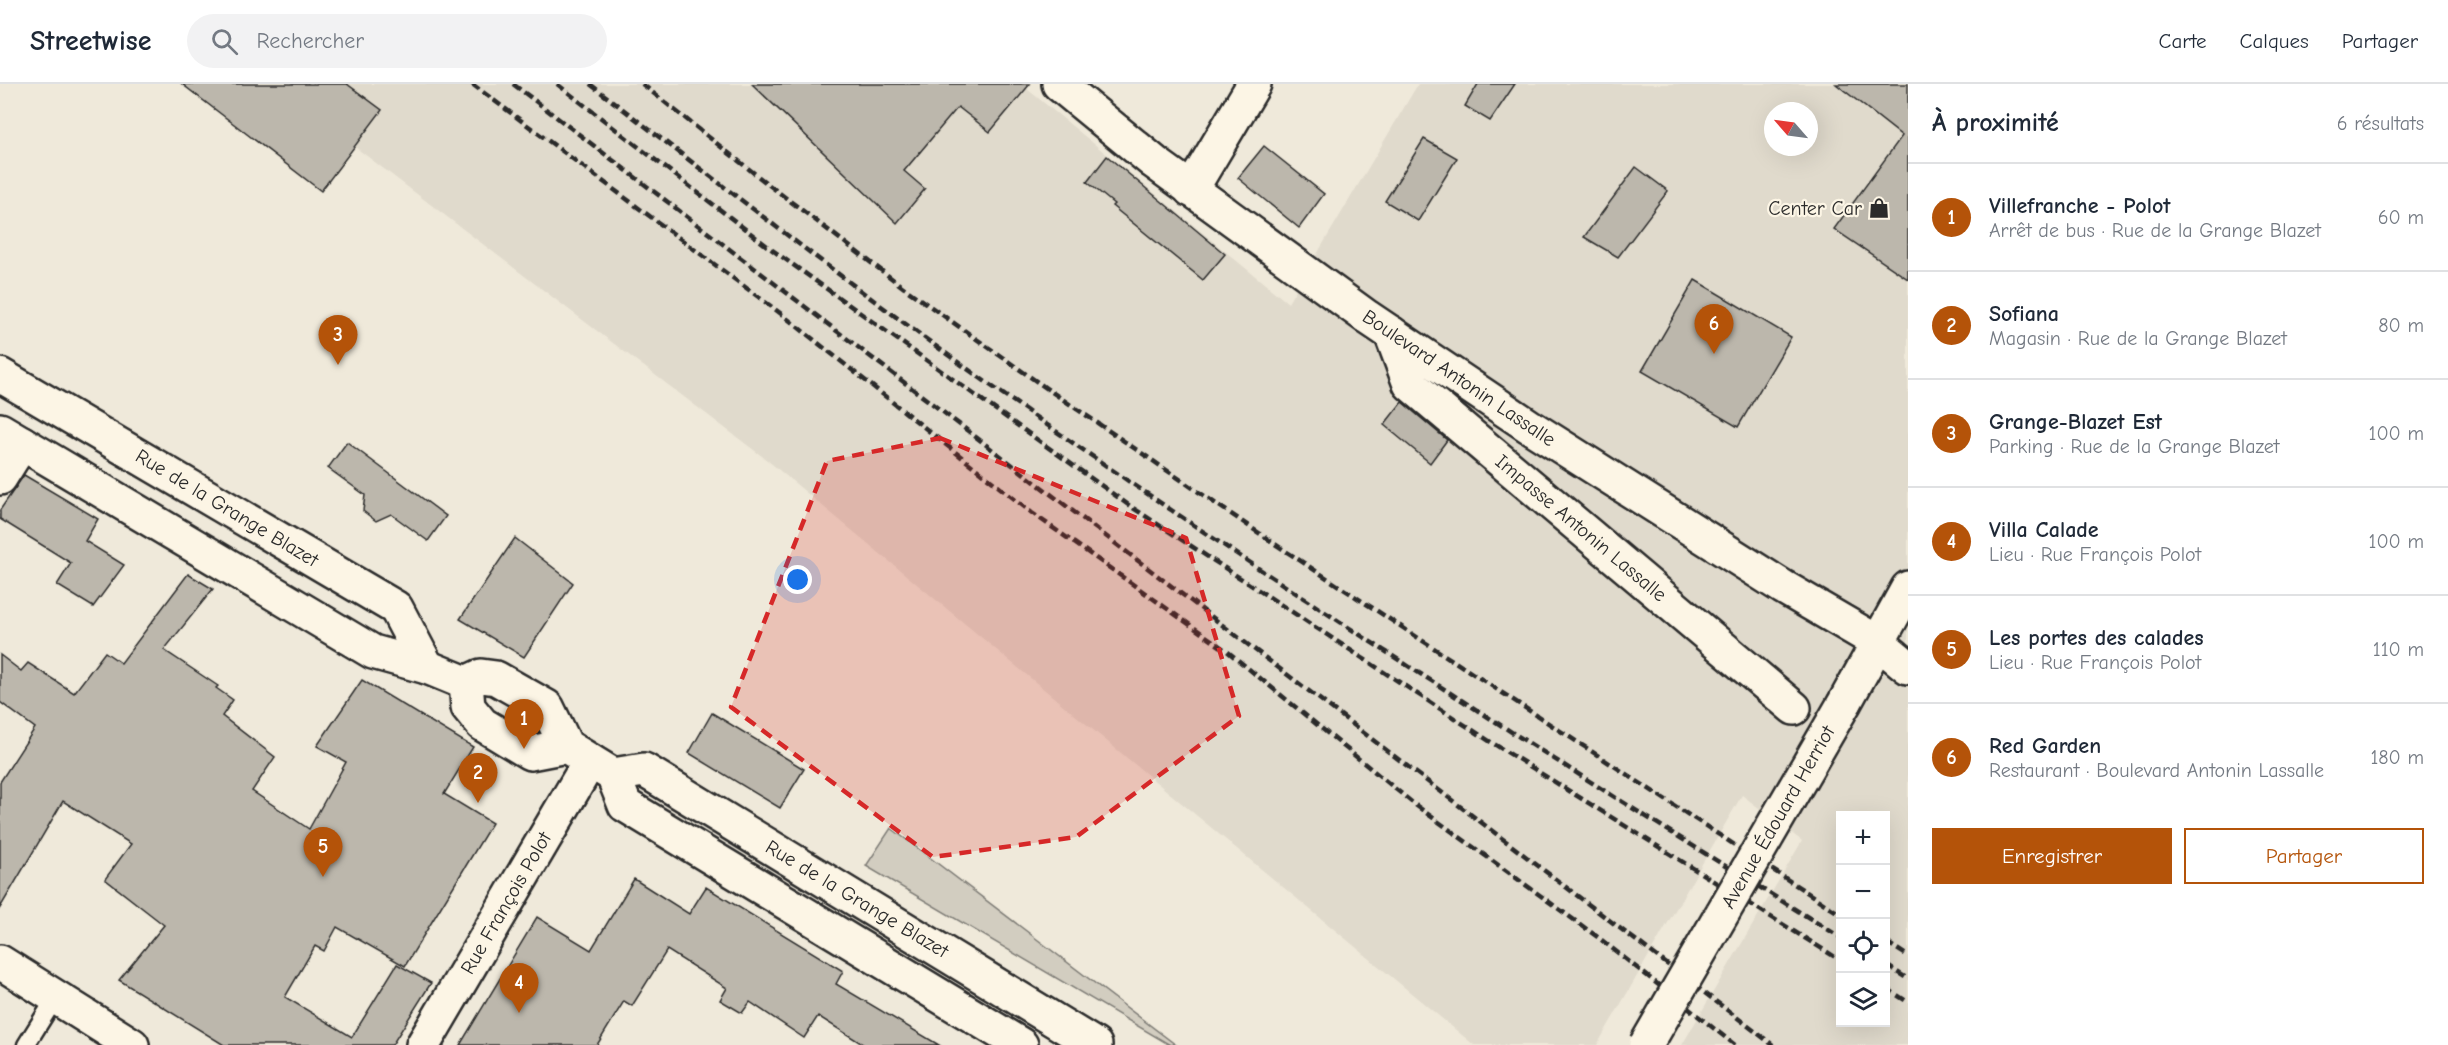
<!DOCTYPE html>
<html lang="fr">
<head>
<meta charset="utf-8">
<style>
  body { margin:0; font-family:"Comic Neue",sans-serif; background:#f2f2f3; color:#1f2937 }
  .controls { position:absolute; right:18px; bottom:18px; display:grid; overflow:hidden; border-radius:0px; box-shadow:0 6px 24px #0002 }
  .controls button { width:54px; height:54px; display:grid; place-items:center; padding:0; border:0; border-bottom:2px solid #e0e1e3; background:#fff; color:#1f2937; font:30px sans-serif }
  .compass { position:absolute; left:1764px; top:18px; width:54px; height:54px; border-radius:50%; background:#fff; box-shadow:0 6px 24px #0002; rotate:298deg }
  .you { position:absolute; left:798px; top:496px; width:21px; height:21px; margin:-15px; border:4px solid #fff; border-radius:50%; background:#1a73e8; box-shadow:0 0 0 9px #1a73e833 }
  .badge { display:grid; place-items:center; width:39px; height:39px; border-radius:50%; background:#b45309; color:#fff; font-size:20px; font-weight:700 }
  .pin { position:absolute; translate:-50% -50px; filter:drop-shadow(0 2px 3px #0008) }
  .pin::after { content:''; position:absolute; top:32px; width:21px; height:18px; background:inherit; clip-path:polygon(0 0,100% 0,50% 100%) }
  .list { margin:0; padding:0; list-style:none }
  h2 { display:flex; justify-content:space-between; align-items:center; height:78px; margin:0; padding:0 24px; font-size:26px }
  h2 small { font-size:20px; font-weight:400; color:#747a83 }
  .list li { display:grid; grid-template-columns:39px 1fr auto; gap:18px; align-items:center; box-sizing:border-box; height:108px; padding:0 24px; border-top:2px solid #e0e1e3 }
  .list b { display:block; font-size:22px; white-space:nowrap }
  .list p { margin:0; font-size:20px; white-space:nowrap; color:#747a83 }
  .list em { font-size:20px; font-style:normal; color:#747a83 }
  .actions { display:flex; gap:12px; padding:18px 24px }
  .actions a { flex:1; padding:14px 0; border:2px solid #b45309; border-radius:0px; text-align:center; font-size:21px; color:#b45309 }
  .actions .main { background:#b45309; color:#fff }
  .icon { flex:none; width:33px; height:33px; fill:none; stroke:currentColor; stroke-width:2; stroke-linecap:round; stroke-linejoin:round }
  .map { position:relative; flex:none; width:1908px; height:961px; overflow:hidden }
  header { display:flex; align-items:center; gap:36px; box-sizing:border-box; height:84px; padding:0 30px; background:#fff; border-bottom:2px solid #e0e1e3 }
  header strong { font-size:28px }
  nav { display:flex; gap:33px; margin-inline-start:auto; font-size:21px }
  .search { width:420px; height:54px; background:#f2f2f3; display:flex; align-items:center; gap:15px; box-sizing:border-box; padding:0 21px; border-radius:33px; color:#747a83; font-size:22px }
  main { display:flex }
  aside { flex:1; background:#fff }
  .map>svg:first-child { display:block }
</style>
</head>
<body>
<header>
<strong>Streetwise</strong>
<div class="search"><svg class="icon" aria-label="search" viewBox="0 0 24 24"><circle cx="10" cy="10" r="6"/><path d="M15 15l6 6"/></svg>Rechercher</div>
<nav><a>Carte</a><a>Calques</a><a>Partager</a></nav>
</header>
<main>
<div class="map">
<svg width="1908" height="961" viewBox="0 0 1908 961">
  <rect width="100%" height="100%" fill="#efe9da"/>
  <filter id="ink" filterUnits="userSpaceOnUse"><feTurbulence type="fractalNoise" baseFrequency=".0167" numOctaves="2"/><feDisplacementMap in="SourceGraphic" scale="12" xChannelSelector="R" yChannelSelector="G"/><feConvolveMatrix kernelMatrix="1 2 1 2 8 2 1 2 1" color-interpolation-filters="sRGB"/></filter>
  <g filter="url(#ink)">
    <!-- built -->
    <path fill="#e0dacc" fill-rule="evenodd" d="M182,0H1021L1288,219L1418,0H1908V961H1682L1802,757L1742,711L1597,961H1474L767,376L355,63L321,107ZM1773,27H1809V63H1773ZM1840,732H1886V938H1840Z"/>
    <!-- green -->
    <polygon fill="#d2cdc0" stroke="#7e7c76" stroke-width="1.5" points="891,744 1176,961 1170,961 866,782"/>
    <!-- building -->
    <g fill="#bcb7ac" stroke="#2b2b2b" stroke-width="1.5">
      <polygon points="182,0 347,0 382,26 321,107"/>
      <polygon points="752,0 1030,0 990,48 958,23 904,87 925,105 897,139"/>
      <polygon points="1478,0 1515,0 1490,37 1465,22"/>
      <polygon points="1836,0 1908,0 1908,195 1834,145 1902,52"/>
      <polygon points="1424,55 1457,74 1418,137 1385,117"/>
      <polygon points="1264,62 1324,110 1299,144 1238,94"/>
      <polygon points="1107,72 1225,170 1203,196 1112,122 1114,120 1087,98"/>
      <polygon points="1636,83 1668,107 1618,173 1584,153"/>
      <polygon points="1695,196 1791,253 1738,343 1642,287"/>
      <polygon points="1402,318 1447,356 1430,379 1384,341"/>
      <polygon points="347,358 446,432 428,457 391,430 376,437 363,427 365,411 328,384"/>
      <polygon points="24,391 98,435 85,457 124,481 93,523 57,501 71,479 0,435 0,426"/>
      <polygon points="515,454 573,499 524,573 460,535"/>
      <polygon points="188,490 213,505 164,566 218,602 216,604 233,616 222,632 275,673 252,707 309,745 346,678 317,662 362,596 473,663 444,710 492,739 405,882 337,843 324,867 315,862 285,913 352,953 397,880 431,899 392,961 224,961 119,896 164,841 105,795 131,760 63,717 0,824 0,698 35,644 0,618 0,571 21,587 28,579 74,609 105,568 121,579"/>
      <polygon points="712,629 804,685 780,724 689,669"/>
      <polygon points="634,795 689,830 706,803 843,887 836,900 939,961 864,961 818,932 804,954 750,918 742,929 720,916 727,904 667,866 632,922 624,917 597,961 460,961 537,833 591,866"/>
    </g>
    <g fill="none" stroke-linecap="round" stroke-linejoin="round">
      <!-- service casing -->
      <g stroke="#2b2b2b" stroke-width="21">
        <polyline id="service" points="26,961 56,913"/>
      </g>
      <!-- minor casing -->
      <g stroke="#2b2b2b" stroke-width="38">
        <g id="minor">
          <polyline points="1059,0 1154,78 1367,233 1529,342 1783,503 1879,559 1908,583"/>
          <polyline points="1191,106 1254,0"/>
          <polyline points="1391,249 1410,300 1794,624"/>
          <polyline points="0,291 396,524 427,583"/>
          <polyline points="0,346 373,568 427,583 466,599 481,592 496,594 547,623 566,662 613,691 625,721 1021,961"/>
          <polyline points="0,394 22,359"/>
          <polyline points="466,599 468,623 482,640 530,669 566,662"/>
          <polyline points="613,691 644,686 1095,961"/>
          <polyline points="423,961 590,677"/>
        </g>
      </g>
      <!-- secondary casing -->
      <g stroke="#2b2b2b" stroke-width="38">
        <polyline id="secondary" points="0,878 132,961"/>
      </g>
      <!-- primary casing -->
      <g stroke="#2b2b2b" stroke-width="38">
        <polyline id="primary" points="1845,618 1908,504"/>
      </g>
      <!-- service -->
      <use href="#service" stroke="#fcf5e5" stroke-width="16"/>
      <!-- minor -->
      <use href="#minor" stroke="#fcf5e5" stroke-width="33"/>
      <!-- secondary -->
      <use href="#secondary" stroke="#fcf5e5" stroke-width="33"/>
      <!-- primary -->
      <use href="#primary" stroke="#fcf5e5" stroke-width="33"/>
      <!-- rail -->
      <g stroke="#2b2b2b" stroke-width="4.5" stroke-dasharray="9 4.5" stroke-linecap="butt">
        <polyline points="472,0 784,232 1032,429 1227,567 1414,720 1599,854 1735,961"/>
        <polyline points="513,0 1773,961"/>
        <polyline points="557,0 771,165 1130,422 1494,660 1840,876"/>
        <path d="M590,0C729,106 867,215 1010,315C1280,505 1560,680 1840,853"/>
        <polyline points="642,0 769,101 907,206 1046,304 1281,464 1840,830"/>
        <polyline points="1886,858 1908,872"/>
        <polyline points="1886,881 1908,895"/>
        <polyline points="1886,904 1908,918"/>
      </g>
      <!-- primary-bridge casing -->
      <g stroke="#2b2b2b" stroke-width="38" stroke-linecap="butt">
        <polyline id="primary-bridge" points="1646,961 1845,618"/>
      </g>
      <!-- primary-bridge -->
      <use href="#primary-bridge" stroke="#fcf5e5" stroke-width="33"/>
    </g>
  </g>
  <!-- marked area -->
  <path fill="#d62828" fill-opacity="0.2" stroke="#d62828" stroke-width="4.5" stroke-dasharray="12 8" stroke-linejoin="round" d="M940,354L1186,454L1239,632L1076,753L933,773L731,623L827,377Z"/>
  <!-- icons -->
  <defs>
    <g id="shop-bare" transform="scale(1.62)"><path d="M-5-2.5h2.3a2.7 3.5 0 0 1 5.4 0H5L5.5 6h-11ZM-1.5-2.5h3a1.5 2.3 0 0 0-3 0Z" fill="#2b2b2b" stroke="#fcf5e5" stroke-width="2.5" paint-order="stroke"/></g>
  </defs>
  <g fill-rule="evenodd">
    <use href="#shop-bare" x="1879" y="124"/>
  </g>
  <g text-anchor="middle" dominant-baseline="central" stroke-width="4.5" stroke-linejoin="round" paint-order="stroke">
    <!-- poi labels -->
    <g font-size="20" fill="#2b2b2b" stroke="#fcf5e5" text-anchor="end">
      <text x="1862" y="124">Center Car</text>
    </g>
    <!-- street labels -->
    <g font-size="20" fill="#2b2b2b" stroke="#fcf5e5">
      <text transform="translate(1459 294) rotate(34)">Boulevard Antonin Lassalle</text>
      <text transform="translate(227 424) rotate(31)">Rue de la Grange Blazet</text>
      <text transform="translate(1581 444) rotate(40)">Impasse Antonin Lassalle</text>
      <text transform="translate(1778 733) rotate(-60)">Avenue Édouard Herriot</text>
      <text transform="translate(857 815) rotate(31)">Rue de la Grange Blazet</text>
      <text transform="translate(506 819) rotate(-60)">Rue François Polot</text>
    </g>
  </g>
</svg>
<div class="controls">
<button>+</button>
<button>−</button>
<button><svg class="icon" aria-label="locate" viewBox="0 0 24 24"><circle cx="12" cy="12" r="6"/><path d="M12 2v4M12 18v4M2 12h4M18 12h4"/></svg></button>
<button><svg class="icon" aria-label="layers" viewBox="0 0 24 24"><path d="M12 4l9 5-9 5-9-5zM3 14l9 5 9-5"/></svg></button>
</div>
<svg class="compass" viewBox="-18 -18 36 36"><path d="M0-13l5 13h-10z" fill="#e53935"/><path d="M0 13l5-13h-10z" fill="#747a83"/></svg>
<div class="you"></div>
<div class="pin badge" style="left:524px;top:665px">1</div>
<div class="pin badge" style="left:478px;top:719px">2</div>
<div class="pin badge" style="left:338px;top:281px">3</div>
<div class="pin badge" style="left:519px;top:929px">4</div>
<div class="pin badge" style="left:323px;top:793px">5</div>
<div class="pin badge" style="left:1714px;top:270px">6</div>
</div>
<aside>
<h2>À proximité<small>6 résultats</small></h2>
<ul class="list">
<li><span class="badge">1</span><div><b>Villefranche - Polot</b><p>Arrêt de bus · Rue de la Grange Blazet</p></div><em>60 m</em></li>
<li><span class="badge">2</span><div><b>Sofiana</b><p>Magasin · Rue de la Grange Blazet</p></div><em>80 m</em></li>
<li><span class="badge">3</span><div><b>Grange-Blazet Est</b><p>Parking · Rue de la Grange Blazet</p></div><em>100 m</em></li>
<li><span class="badge">4</span><div><b>Villa Calade</b><p>Lieu · Rue François Polot</p></div><em>100 m</em></li>
<li><span class="badge">5</span><div><b>Les portes des calades</b><p>Lieu · Rue François Polot</p></div><em>110 m</em></li>
<li><span class="badge">6</span><div><b>Red Garden</b><p>Restaurant · Boulevard Antonin Lassalle</p></div><em>180 m</em></li>
</ul>
<div class="actions"><a class="main">Enregistrer</a><a>Partager</a></div>
</aside>
</main>
</body>
</html>
